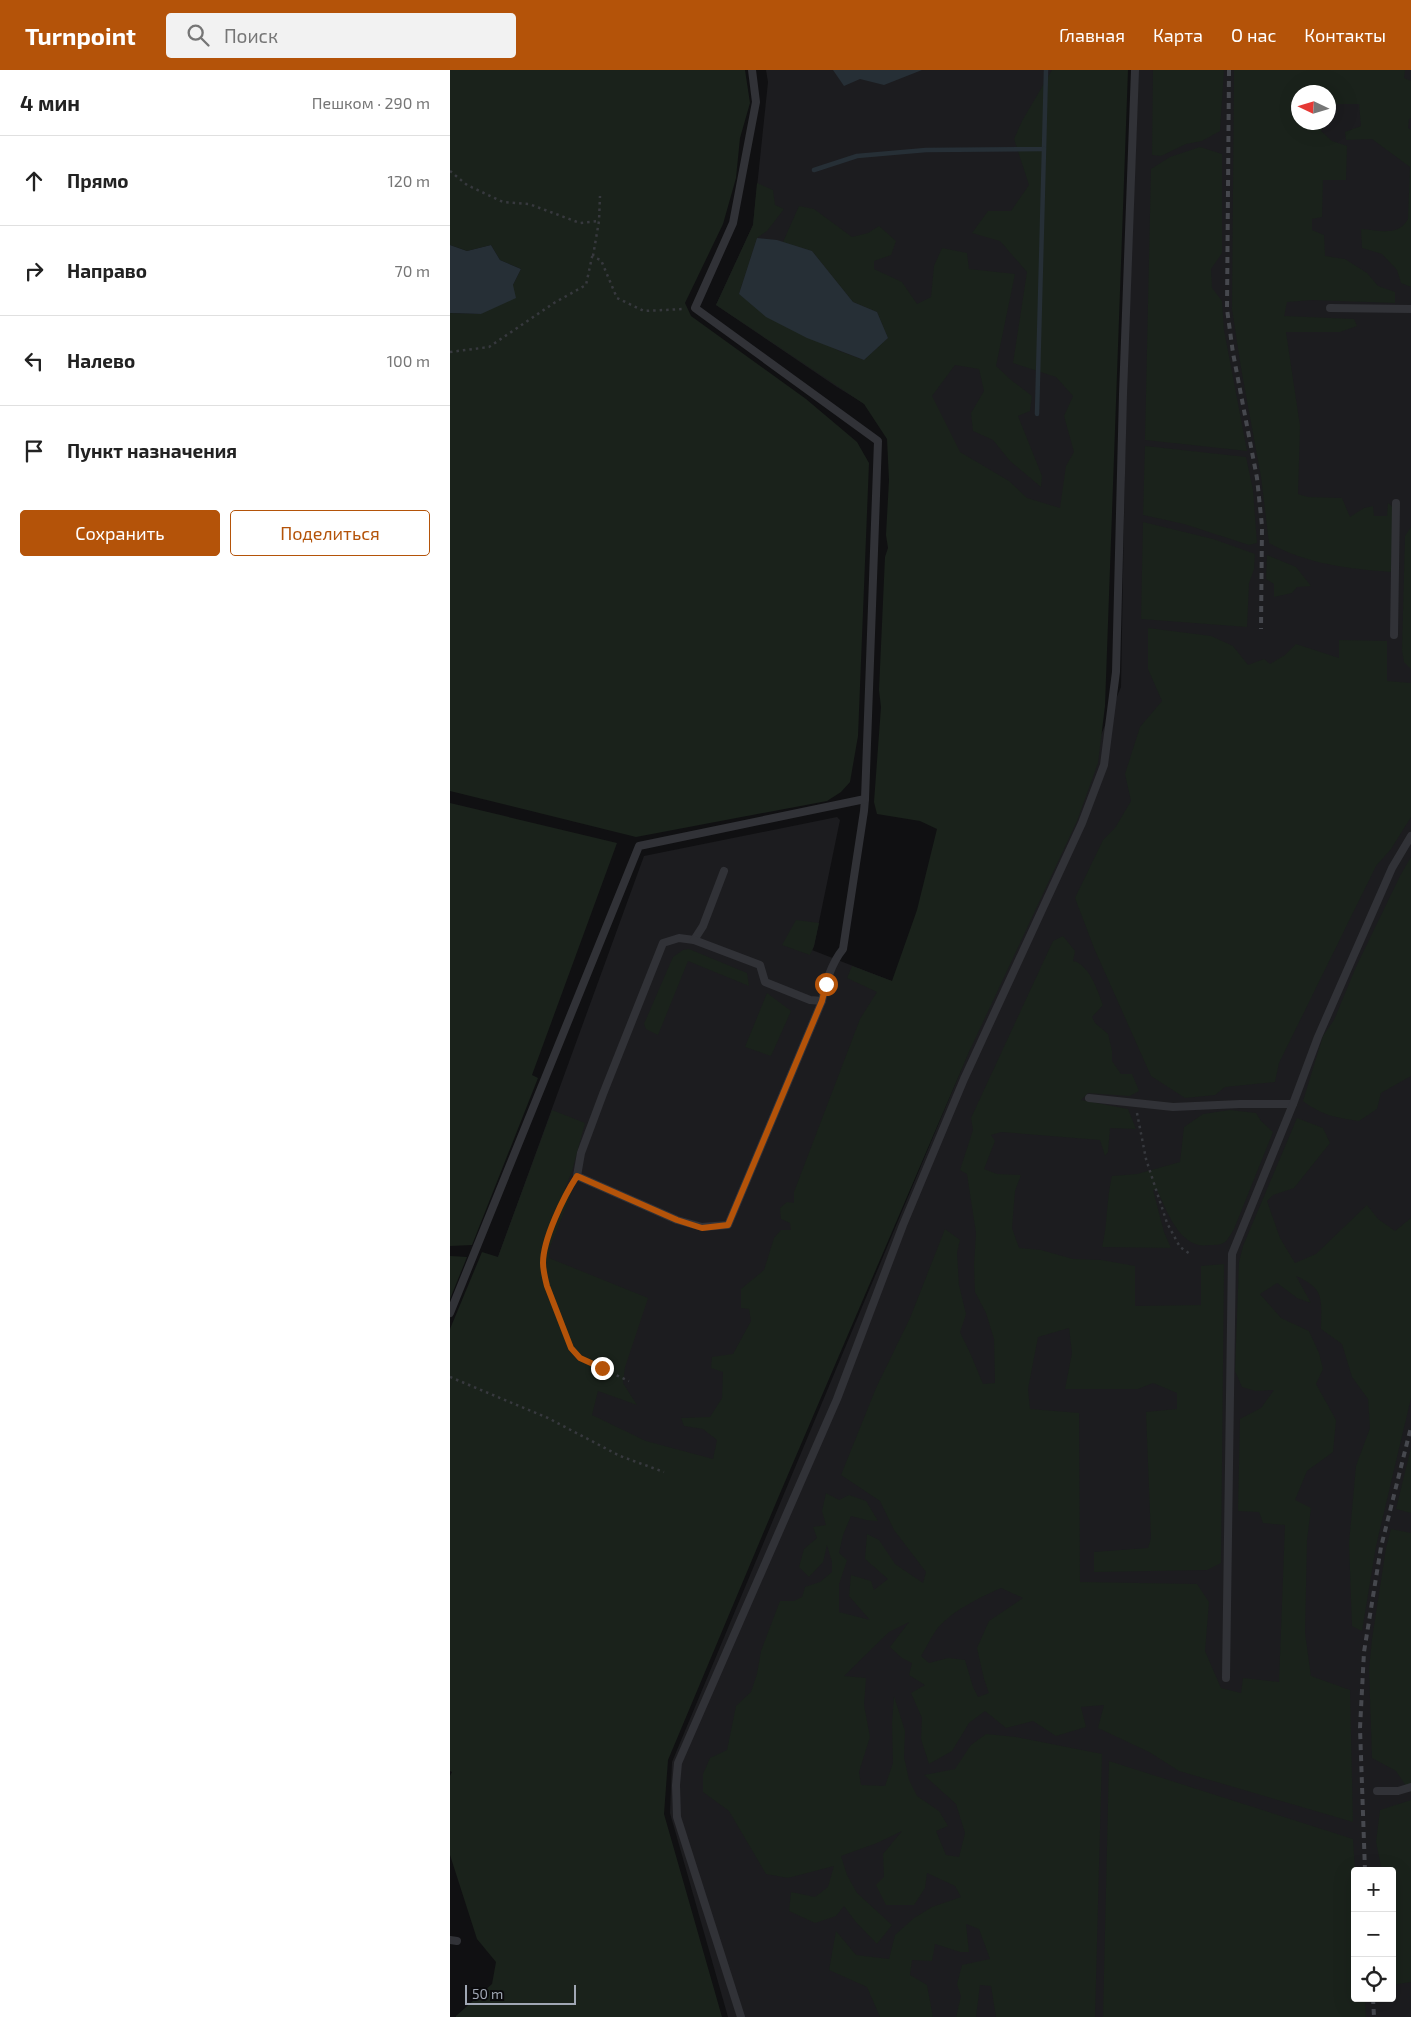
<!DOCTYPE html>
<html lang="ru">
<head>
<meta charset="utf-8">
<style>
  body { margin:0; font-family:"Exo 2",sans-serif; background:#f2f2f2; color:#222 }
  .controls { position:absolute; right:15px; bottom:15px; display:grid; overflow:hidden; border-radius:5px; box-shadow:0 5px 20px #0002 }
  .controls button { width:45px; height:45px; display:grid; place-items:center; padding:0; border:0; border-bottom:1px solid #e0e0e0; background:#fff; color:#222; font:25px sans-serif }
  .compass { position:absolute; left:841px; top:15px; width:45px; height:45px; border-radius:50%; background:#fff; box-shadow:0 5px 20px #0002; rotate:274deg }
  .scale { position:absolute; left:15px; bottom:12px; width:111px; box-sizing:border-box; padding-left:5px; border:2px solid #a0a7b4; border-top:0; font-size:14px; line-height:18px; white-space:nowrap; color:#a0a7b4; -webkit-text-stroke:4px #0b0b0d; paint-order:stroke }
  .stop { position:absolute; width:15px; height:15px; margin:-11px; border:4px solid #b45309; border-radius:50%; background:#fff }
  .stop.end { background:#b45309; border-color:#fff; box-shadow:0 1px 5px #0008 }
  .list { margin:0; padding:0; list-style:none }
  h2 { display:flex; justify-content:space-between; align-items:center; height:65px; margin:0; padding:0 20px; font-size:21px }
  h2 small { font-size:16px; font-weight:400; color:#767676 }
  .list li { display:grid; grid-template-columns:32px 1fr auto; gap:15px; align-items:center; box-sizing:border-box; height:90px; padding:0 20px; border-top:1px solid #e0e0e0 }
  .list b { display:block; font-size:19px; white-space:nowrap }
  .list em { font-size:16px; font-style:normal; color:#767676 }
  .actions { display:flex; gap:10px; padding:15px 20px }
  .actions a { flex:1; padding:11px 0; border:1px solid #b45309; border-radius:5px; text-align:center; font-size:18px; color:#b45309 }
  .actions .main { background:#b45309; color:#fff }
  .icon { flex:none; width:28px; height:28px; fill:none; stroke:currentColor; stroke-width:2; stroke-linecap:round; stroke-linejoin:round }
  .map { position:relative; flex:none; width:961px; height:1947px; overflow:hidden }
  header { display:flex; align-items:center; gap:30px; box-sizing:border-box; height:70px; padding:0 25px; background:#b45309; color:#fff }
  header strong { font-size:24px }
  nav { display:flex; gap:28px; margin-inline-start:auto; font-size:18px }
  .search { width:350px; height:45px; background:#f2f2f2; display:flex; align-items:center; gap:12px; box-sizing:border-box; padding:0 18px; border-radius:5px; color:#767676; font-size:19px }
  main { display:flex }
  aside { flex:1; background:#fff }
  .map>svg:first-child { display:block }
</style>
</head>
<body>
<header>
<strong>Turnpoint</strong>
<div class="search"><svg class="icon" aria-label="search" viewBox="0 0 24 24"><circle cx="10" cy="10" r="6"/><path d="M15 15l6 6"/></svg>Поиск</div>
<nav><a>Главная</a><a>Карта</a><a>О нас</a><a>Контакты</a></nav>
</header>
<main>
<aside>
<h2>4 мин<small>Пешком · 290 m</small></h2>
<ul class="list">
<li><svg class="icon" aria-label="ahead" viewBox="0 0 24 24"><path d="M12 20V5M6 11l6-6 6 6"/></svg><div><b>Прямо</b></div><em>120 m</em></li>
<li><svg class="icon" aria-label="right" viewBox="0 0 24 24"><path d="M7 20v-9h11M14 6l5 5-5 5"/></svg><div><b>Направо</b></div><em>70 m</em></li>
<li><svg class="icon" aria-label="left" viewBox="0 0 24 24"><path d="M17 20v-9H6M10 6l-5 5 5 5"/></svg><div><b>Налево</b></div><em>100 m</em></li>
<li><svg class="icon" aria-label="arrive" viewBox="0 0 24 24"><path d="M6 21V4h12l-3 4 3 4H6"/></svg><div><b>Пункт назначения</b></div></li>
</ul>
<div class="actions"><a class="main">Сохранить</a><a>Поделиться</a></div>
</aside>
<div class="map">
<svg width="961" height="1947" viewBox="0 0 961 1947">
  <rect width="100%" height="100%" fill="#101012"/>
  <!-- built -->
  <g fill="#1c1c1f" fill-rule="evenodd">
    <polygon points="316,0 659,0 643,490 485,377 387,317 266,235 303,155 318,12"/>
    <path d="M682,0H961V1947H278L220,1743L222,1692L671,617ZM848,22H878V52H848ZM905,1801H942V1928H905Z"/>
    <polygon points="387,747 390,750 364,876 362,880 457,917 268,1407 122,1351 17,1272 194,786"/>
  </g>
  <!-- green -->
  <g fill="#1a221b" fill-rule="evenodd">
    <polygon points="0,0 295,0 300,33 290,68 286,108 273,154 235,233 241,246 356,329 407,372 419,393 408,666 400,712 391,722 377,731 186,767 0,721 0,243 31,244 63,215 71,199 50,190 41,175 17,181 0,175"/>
    <polygon points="602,0 678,0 655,636 648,693 627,751 519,982 328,1428 218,1690 214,1744 272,1947 6,1947 6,1946 42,1914 46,1892 27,1869 0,1785 0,1706 2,1702 0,1701 0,1259 32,1182 48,1187 102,1040 135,1053 122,1101 115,1119 122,1122 100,1177 99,1188 198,1228 175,1297 173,1313 187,1335 148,1321 142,1345 196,1371 263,1389 267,1370 253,1359 234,1356 231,1348 260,1347 272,1328 273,1302 261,1298 262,1287 283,1284 301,1251 299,1239 291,1238 291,1219 314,1200 324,1168 331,1160 341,1160 340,1153 331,1149 330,1138 337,1132 344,1133 344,1122 410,949 427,922 397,908 402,896 442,911 467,840 487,759 470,751 427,744 424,732 431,637 429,620 435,487 438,478 436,465 439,410 437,369 414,334 266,235 303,155 307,113 323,120 325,135 334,139 317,161 307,168 289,224 389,281 414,290 438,268 427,242 403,232 362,181 333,172 349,136 364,139 402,167 418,163 429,156 446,171 441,185 424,191 424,199 452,212 467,234 481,227 484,196 492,178 517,183 519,199 565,204 546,296 561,310 582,326 580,341 568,346 592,406 591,417 560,391 543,370 523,361 521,343 534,321 529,299 505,295 482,326 510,382 559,411 577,428 610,438 616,396 624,382 614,346 623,326 606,307 563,293 577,202 550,171 522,163 538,141 561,141 579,115 564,69 572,51"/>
    <polygon points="703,0 774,0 770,61 752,71 736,74 711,86 702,85"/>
    <path d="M784,0H955L954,8L961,11V48L959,49L958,58L961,60V217L951,213L947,200L932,184L912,178L911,159C929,160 948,167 958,149L960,97L922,69L896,70L895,62L911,56L909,34H887L879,47L878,22H848V52L876,53L871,61L882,71L897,76L896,110H873L872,147L862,149V160L874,165L875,186L895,189L917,203L928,216L945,222V233L862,230L837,232L834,246L904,249L907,256L890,262H836L850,356L848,424L858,427L892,428L900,447L914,438L923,436L924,446H937L938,433L944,438L941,502C899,499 856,494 819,473L811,407L791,298L782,239Z"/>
    <polygon points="750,77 772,84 772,183 761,199 762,218 772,231 774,260 797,381 695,370 701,99 720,87"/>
    <polygon points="695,376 796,387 803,420 807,473 799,475 734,454 693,445"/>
    <polygon points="693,452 763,469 805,484 804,499 799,513 797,557 691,549"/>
    <polygon points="961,457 961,599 954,592 952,580 955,466"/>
    <polygon points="817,485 846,497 861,516 847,517 842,523 824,527 824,514 816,509"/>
    <polygon points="698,558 761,566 783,576 798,595 814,589 820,594 835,585 846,574 889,588 889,570 937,571 937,611 961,613 961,747 941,779 926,796 829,993 825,1012 775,1017 765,1025 735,1028 701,1006 644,878 625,828 653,770 665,758 681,731 675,704 690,657 712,631 698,599"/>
    <polygon points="0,733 167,773 82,1005 88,1008 22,1175 0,1176"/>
    <path d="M961,787V1006L931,1023L927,1039L909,1051C887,1048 871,1045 853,1031L873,966L884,950L906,897L950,806Z"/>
    <polygon points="346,850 369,853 364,876 360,885 332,875"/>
    <path d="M613,866L625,881L623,891C639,894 648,921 653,935L642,947L645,953L658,964L662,981V991L671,1004H682L689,1021L680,1026L638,1023L631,1030L678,1039L686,1059L660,1058L658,1082L655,1086L650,1070L551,1062L541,1065L545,1071L534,1099L547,1104L571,1105L565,1121L562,1158L569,1178L591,1180L623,1189L651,1190L685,1196V1236L751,1235V1196L774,1194L771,1493L757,1500L644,1502V1482L698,1478L701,1468L696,1342L727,1339V1323L703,1313L688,1319H615L622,1283L619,1258L588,1267L578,1319L580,1339L629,1343L630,1512L747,1514L759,1532L755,1581L771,1618L791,1623L793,1608L829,1612L835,1455L813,1453L809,1442L788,1441L790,1349L811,1338L824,1320L806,1321L792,1317L785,1301L789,1192L793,1176L847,1048L873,1058L880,1073L844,1118L823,1125L817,1131L830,1168L845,1193L866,1184L917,1135L928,1149L945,1161L961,1148V1328L926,1476L912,1561L902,1556L899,1473L906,1396L920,1358L918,1329L902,1307L892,1274L871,1259C871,1231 876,1219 846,1206L861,1233L847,1228L827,1213L810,1224L831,1248L859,1261L869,1283L873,1299L866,1314L886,1350L883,1382L857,1401L845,1430L861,1438L857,1470L855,1563L861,1606L900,1620L903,1752L729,1701L699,1682L648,1658L654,1635L631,1637L636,1657L606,1666L583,1651L556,1658L535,1641L519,1653L502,1681L479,1694L471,1669L472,1648L461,1623L475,1615L459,1605L462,1593L452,1588L440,1577L459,1552L439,1562L394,1606L416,1608L414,1635L420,1667L409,1702L411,1715L435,1716L443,1693L442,1653L444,1626L455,1661L454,1687L459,1710L467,1726L489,1741L498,1756L486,1761L496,1785L509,1787L515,1763L506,1734L474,1705L505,1699L521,1675L536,1664L566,1667L652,1684L645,1947H546L541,1916L530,1915L526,1947H506L511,1926L507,1914L512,1895L540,1889L529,1859L516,1854L519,1882H510L485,1874L482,1891L462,1890L460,1905L477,1915L483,1947H430L417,1917L379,1900L386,1861L406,1885L439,1889L445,1865L464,1848L482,1837L511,1827L505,1816L477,1803L475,1818L464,1835H436L426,1815L434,1807L433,1784L452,1761L427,1773L391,1786L397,1805L407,1823L442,1855L427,1874L405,1851L394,1836L386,1846L365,1853L339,1841L341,1822L365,1827L378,1817L384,1796L338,1808L316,1804L279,1741L253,1722V1704L260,1688L277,1680L286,1636L301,1622L307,1604L311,1581L330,1531H344L352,1527L355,1517L370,1512L382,1502V1492L377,1475L373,1492L359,1507L349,1497L354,1479L367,1468L363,1457L376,1455L372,1441L376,1423L389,1430L399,1425L416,1431L428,1451L416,1450L401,1446L393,1465L389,1483L397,1490L389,1514V1542L420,1550L399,1526L401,1505L421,1511L424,1520L438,1509L415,1489L417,1464L429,1470L445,1494L473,1513L476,1502L444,1460L430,1431L391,1405L426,1318L460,1248L495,1159L510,1170L507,1183L509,1215L516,1244L510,1262L521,1285L533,1314L545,1313L544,1269L536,1243L525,1222L524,1195L526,1163L517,1104L510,1100L523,1060L521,1048L603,871ZM551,1518L573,1528L539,1551L527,1578L534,1609L539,1623L528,1627L523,1617L515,1590L498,1588L479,1593L471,1586C476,1578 480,1569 485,1562C497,1543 531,1527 551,1518Z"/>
    <polygon points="239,879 297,903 299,916 238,891 208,965 196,959 194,954 223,887 233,880"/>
    <polygon points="317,923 341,941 321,986 295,977"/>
    <path d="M780,1040L806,1043L811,1051L823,1062L784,1159C776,1172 776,1175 761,1175C757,1175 752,1176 749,1175C726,1170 716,1138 707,1120H703L714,1162L721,1178L652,1177C658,1153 656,1130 662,1106L687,1104L730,1092L734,1057L753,1044Z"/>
    <polygon points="0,1186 17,1187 0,1229"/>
    <polygon points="961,1378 961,1443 946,1439"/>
    <polygon points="941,1459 961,1463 961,1723 946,1701 922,1688 919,1599 922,1569 936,1478"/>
    <polygon points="659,1691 903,1769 905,1801 905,1928 915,1928 916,1947 653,1947"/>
    <polygon points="961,1730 961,1912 942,1915 942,1801 932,1801 926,1772 930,1740"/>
  </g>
  <!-- water -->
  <g fill="#262f36">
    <polygon points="383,0 472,0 434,15 410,9 394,16"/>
    <polygon points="307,168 327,170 362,181 403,232 427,242 438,268 414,290 357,268 316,247 289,224"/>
    <polygon points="0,175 17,181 41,175 50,190 71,199 63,215 66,228 31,244 0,243"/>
  </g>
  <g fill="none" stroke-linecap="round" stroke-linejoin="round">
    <!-- stream -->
    <g stroke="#262f36" stroke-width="4.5">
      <polyline points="364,100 407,86 476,80 594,79 596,0"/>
      <polyline points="587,344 594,79"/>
    </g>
    <!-- path -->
    <g stroke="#37393e" stroke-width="2.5" stroke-dasharray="2.5 4" stroke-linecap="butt">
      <polyline points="0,101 17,115 53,132 79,134 130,153 149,151"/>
      <polyline points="143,186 149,151 150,126"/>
      <polyline points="0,282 39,277 104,233 136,215 142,187 151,190 167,228 194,241 234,239"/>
      <polyline points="687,1043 696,1089 717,1153 730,1177 740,1184"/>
      <polyline points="121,1115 96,1172 93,1192 97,1216 121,1277 130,1289 179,1311"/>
      <polyline points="0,1307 98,1348 170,1386 214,1402"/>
    </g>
    <!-- service -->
    <g stroke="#313237" stroke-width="8">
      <polyline points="880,238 961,239"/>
      <polyline points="944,565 946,433"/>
      <path d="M274,801L253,856L244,870L229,868L213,873L153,1024L131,1083L127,1106L227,1150L252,1157L278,1155L372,931C376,912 381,894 393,879L414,741L415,729"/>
      <polyline points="244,870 310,895 315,912 360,930 372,931"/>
      <polyline points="639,1028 723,1037 790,1034 843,1034 868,967 942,798 961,766"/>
      <polyline points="0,1243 189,776 415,729 428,371 245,238 283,153 306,32 302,0"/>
      <polyline points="776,1608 782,1184 843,1034"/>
      <polyline points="927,1721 948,1721 961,1717"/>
      <polyline points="0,1870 7,1871"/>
      <polyline points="291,1947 227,1747 226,1715 228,1693 387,1329 453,1155 514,1009 632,753 654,695 666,602 673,324 685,0"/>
    </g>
    <!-- rail -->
    <g stroke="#46484e" stroke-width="4" stroke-dasharray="6 5" stroke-linecap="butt">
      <polyline points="779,0 777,239 783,283 807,408 812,456 811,559"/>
      <polyline points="915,1801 910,1658 914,1582 931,1477 961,1357"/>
      <polyline points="923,1928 924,1947"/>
    </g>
  </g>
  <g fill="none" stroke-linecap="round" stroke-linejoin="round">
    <!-- route -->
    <path stroke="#b45309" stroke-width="6" d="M152,1298L130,1288L121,1278L97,1216C95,1208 93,1200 93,1193C93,1169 114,1126 127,1106L227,1150L252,1158L278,1155L372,931L376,914"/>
  </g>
</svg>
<div class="controls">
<button>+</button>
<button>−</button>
<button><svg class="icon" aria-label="locate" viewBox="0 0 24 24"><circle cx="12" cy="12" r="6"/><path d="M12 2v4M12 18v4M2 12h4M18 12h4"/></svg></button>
</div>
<svg class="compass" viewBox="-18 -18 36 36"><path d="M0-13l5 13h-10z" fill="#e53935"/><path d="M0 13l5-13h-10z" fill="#767676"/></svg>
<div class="scale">50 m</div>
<div class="stop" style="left:376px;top:914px"></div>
<div class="stop end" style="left:152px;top:1298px"></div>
</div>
</main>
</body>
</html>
